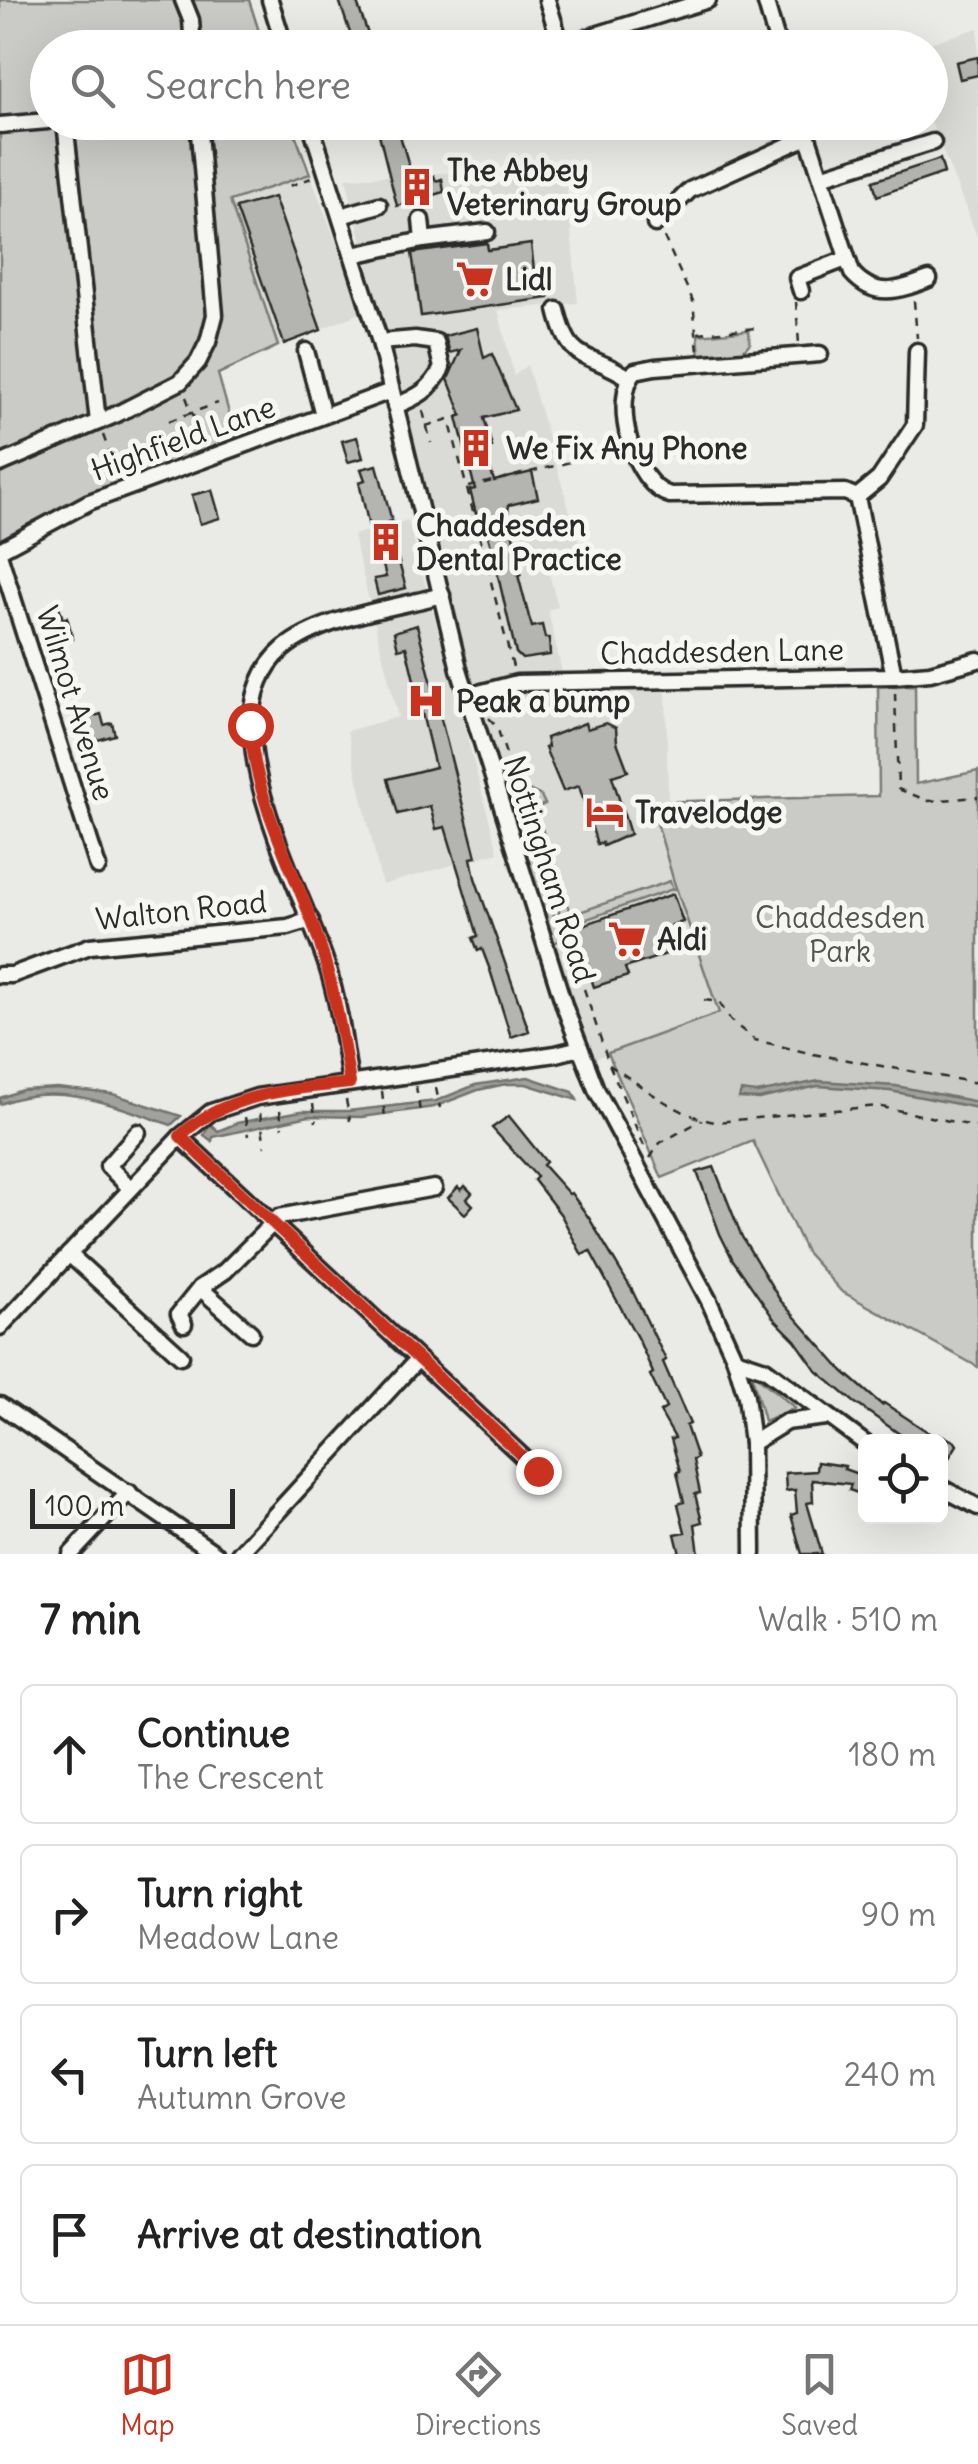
<!DOCTYPE html>
<html lang="en">
<head>
<meta charset="utf-8">
<style>
  body { margin:0; font-family:Delius,sans-serif; background:#f6f6f6; color:#222 }
  .controls { position:absolute; right:30px; bottom:30px; display:grid; overflow:hidden; border-radius:15px; box-shadow:0 10px 40px #0002 }
  .controls button { width:90px; height:90px; display:grid; place-items:center; padding:0; border:0; border-bottom:2px solid #e0e0e0; background:#fff; color:#222; font:50px sans-serif }
  .scale { position:absolute; left:30px; bottom:25px; width:205px; box-sizing:border-box; padding-left:10px; border:5px solid #2b2b2b; border-top:0; font-size:28px; line-height:35px; white-space:nowrap; color:#2b2b2b; -webkit-text-stroke:8px #f6f6f2; paint-order:stroke }
  .stop { position:absolute; width:30px; height:30px; margin:-22px; border:8px solid #c8321e; border-radius:50%; background:#fff }
  .stop.end { background:#c8321e; border-color:#fff; box-shadow:0 2px 10px #0008 }
  .list { margin:0; padding:0; list-style:none }
  h2 { display:flex; justify-content:space-between; align-items:center; height:130px; margin:0; padding:0 40px; font-size:42px }
  h2 small { font-size:32px; font-weight:400; color:#767676 }
  .list li { display:grid; grid-template-columns:65px 1fr auto; gap:30px; align-items:center; box-sizing:border-box; height:140px; margin:0 20px 20px; padding:0 20px; border:2px solid #e0e0e0; border-radius:15px }
  .list b { display:block; font-size:38px; white-space:nowrap }
  .list p { margin:0; font-size:32px; white-space:nowrap; color:#767676 }
  .list em { font-size:32px; font-style:normal; color:#767676 }
  .icon { flex:none; width:55px; height:55px; fill:none; stroke:currentColor; stroke-width:2; stroke-linecap:round; stroke-linejoin:round }
  .map { position:relative; flex:none; width:978px; height:1554px; overflow:hidden }
  .search { position:absolute; background:#fff; box-shadow:0 10px 40px #0002; left:30px; right:30px; top:30px; height:110px; display:flex; align-items:center; gap:25px; box-sizing:border-box; padding:0 35px; border-radius:55px; color:#767676; font-size:38px }
  .sheet { height:770px; background:#fff }
  nav { display:flex; justify-content:space-around; align-items:center; box-sizing:border-box; height:140px; border-top:2px solid #e0e0e0; background:#fff; font-size:28px; color:#767676 }
  nav a { display:grid; justify-items:center; gap:5px }
  nav .on { color:#c8321e }
  .map>svg:first-child { display:block }
</style>
</head>
<body>
<div class="map">
<svg width="978" height="1554" viewBox="0 0 978 1554">
  <rect width="100%" height="100%" fill="#eaeae6"/>
  <filter id="ink" filterUnits="userSpaceOnUse"><feTurbulence type="fractalNoise" baseFrequency=".01" numOctaves="2"/><feDisplacementMap in="SourceGraphic" scale="20" xChannelSelector="R" yChannelSelector="G"/><feConvolveMatrix kernelMatrix="1 2 1 2 8 2 1 2 1" color-interpolation-filters="sRGB"/></filter>
  <g filter="url(#ink)">
    <!-- built -->
    <g fill="#dadad6">
      <polygon points="978,28 978,235 977,236 931,122 930,48 914,48"/>
      <polygon points="565,170 578,303 498,310 514,376 527,365 584,560 548,570 558,607 548,610 562,672 574,689 666,690 668,801 651,802 674,882 720,1014 593,1059 482,721 346,178 484,171 516,178"/>
      <polygon points="310,174 363,312 278,346 230,201"/>
      <polygon points="408,520 498,852 382,885 347,731 398,717 353,535"/>
    </g>
    <!-- green -->
    <g fill="#cacac7" stroke="#7a7a79" stroke-width="2.5">
      <polygon points="0,0 249,0 264,47 48,48 48,122 291,123 310,174 230,201 278,346 218,374 236,438 87,495 0,540"/>
      <polygon points="749,330 750,343 741,353 700,356 698,335"/>
      <polygon points="915,685 916,784 978,771 978,1367 841,1291 806,1252 753,1141 662,1178 608,1053 719,1013 674,882 651,802 879,796 878,687"/>
      <polygon points="525,788 541,796 545,804 535,808 571,915 670,881 673,889 564,927 519,790"/>
      <polygon points="530,840 562,940 553,943 523,849 529,847"/>
      <polygon points="755,1375 794,1407 795,1408 764,1421 752,1376"/>
    </g>
    <!-- water -->
    <g fill="#a1a19e" stroke="#727270" stroke-width="2.5">
      <polygon points="528,1077 573,1092 577,1100 526,1084 506,1084 478,1090 434,1107 362,1117 309,1116 213,1137 212,1141 204,1135 210,1124 218,1131 237,1123 301,1111 348,1111 436,1101 475,1085"/>
      <polygon points="819,1081 896,1086 978,1102 978,1108 890,1091 818,1086 759,1099 739,1098 741,1091 757,1093"/>
      <path d="M57,1088L113,1094L181,1116L171,1125C116,1106 58,1080 0,1104V1098L22,1090Z"/>
    </g>
    <!-- building -->
    <g fill="#b4b4b1" stroke="#2b2b2b" stroke-width="2.5">
      <polygon points="339,0 356,0 373,48 355,48"/>
      <polygon points="978,57 978,75 960,79 956,62"/>
      <polygon points="376,122 396,122 413,179 434,176 436,181 442,179 444,192 397,206"/>
      <polygon points="940,159 944,173 877,196 873,181"/>
      <polygon points="274,197 321,330 284,344 236,208"/>
      <polygon points="487,243 488,250 531,244 535,279 547,278 549,298 421,316 412,253"/>
      <polygon points="477,328 484,358 492,354 516,410 484,418 492,447 485,449 494,481 532,472 538,498 509,505 508,511 521,574 518,575 529,617 532,627 542,625 545,638 549,638 550,655 522,659 516,653 492,550 481,512 476,514 470,490 475,489 457,417 462,415 448,379 461,350 450,353 445,336"/>
      <polygon points="357,437 363,458 348,462 342,441"/>
      <polygon points="377,465 392,521 388,522 406,588 378,595 374,579 386,577 373,526 369,527 359,482 365,480 361,469"/>
      <polygon points="212,490 220,518 200,524 192,495"/>
      <polygon points="58,603 63,619 67,617 73,639 55,644 47,606"/>
      <polygon points="417,625 476,857 471,858 475,878 529,1031 511,1037 490,970 482,949 478,951 473,938 478,936 445,827 436,829 430,806 398,814 388,779 435,767 406,647 398,649 394,632"/>
      <polygon points="101,714 104,725 112,723 115,735 91,742 84,719"/>
      <polygon points="585,723 587,729 606,723 616,728 617,742 628,771 612,776 630,834 603,846 602,843 597,844 579,786 563,791 545,748 548,747 546,738"/>
      <polygon points="673,894 683,922 672,925 681,949 625,968 628,976 594,987 574,928"/>
      <polygon points="509,1116 546,1162 543,1165 569,1194 571,1193 589,1218 632,1290 666,1360 663,1362 690,1424 686,1426 697,1458 693,1460 700,1493 695,1494 702,1522 695,1524 699,1554 680,1554 675,1534 685,1532 678,1504 684,1502 677,1472 680,1471 671,1439 675,1438 660,1412 666,1408 650,1375 653,1373 640,1343 590,1251 582,1255 561,1215 534,1180 537,1177 492,1128"/>
      <polygon points="714,1167 742,1237 780,1300 843,1371 882,1405 884,1403 940,1440 940,1434 955,1442 957,1445 949,1458 940,1453 940,1442 911,1442 854,1402 817,1371 795,1340 774,1319 733,1260 720,1234 697,1172"/>
      <polygon points="465,1186 472,1193 467,1199 473,1205 465,1214 448,1198 458,1187 461,1190"/>
      <polygon points="817,1462 845,1466 844,1469 866,1477 866,1496 849,1490 851,1484 812,1480 813,1502 807,1503 822,1554 802,1554 791,1515 797,1513 795,1490 786,1491 785,1473 816,1471"/>
    </g>
    <g fill="none" stroke-linecap="round" stroke-linejoin="round">
      <!-- minor casing -->
      <g stroke="#2b2b2b" stroke-width="21">
        <g id="minor">
          <polyline points="183,0 191,20 193,48"/>
          <polyline points="270,0 285,48"/>
          <polyline points="547,0 561,45"/>
          <polyline points="765,0 779,48"/>
          <polyline points="554,48 708,0"/>
          <polyline points="65,122 98,422"/>
          <polyline points="310,122 380,342 459,669 565,1008 596,1089 709,1301 735,1359 746,1396 752,1443 753,1554"/>
          <path d="M803,122L852,273C876,300 899,290 929,279"/>
          <polyline points="0,125 48,121"/>
          <polyline points="821,177 933,142"/>
          <polyline points="341,216 379,205"/>
          <polyline points="655,224 690,190 807,137"/>
          <polyline points="423,240 487,232"/>
          <polyline points="353,255 423,240 421,220"/>
          <polyline points="801,291 797,278 846,259"/>
          <path d="M557,310C570,366 587,350 629,378"/>
          <path d="M380,342L415,339L436,342L442,368C431,390 418,397 395,406"/>
          <polyline points="306,351 323,415"/>
          <path d="M820,354L655,367L635,371C610,400 633,485 670,495L845,492L857,497L879,479L915,425L917,351"/>
          <polyline points="0,464 117,414 180,382 198,362 208,342 215,315 198,122"/>
          <polyline points="857,497 894,676"/>
          <polyline points="0,550 89,502 391,391"/>
          <polyline points="0,557 98,867"/>
          <polyline points="467,696 517,683 894,676 930,673 978,660"/>
          <polyline points="0,975 12,975 90,946 288,927 311,920"/>
          <path d="M350,1083C344,1043 339,1002 326,963C300,883 203,718 283,649C320,617 395,608 442,595"/>
          <polyline points="180,1137 538,1471"/>
          <polyline points="130,1188 108,1166 138,1132"/>
          <polyline points="69,1254 181,1356"/>
          <polyline points="200,1288 251,1333"/>
          <polyline points="184,1324 179,1314 200,1288 225,1271 279,1217 434,1188"/>
          <polyline points="0,1327 180,1137 211,1112 257,1097 556,1054 580,1048"/>
          <polyline points="735,1359 765,1369 866,1444"/>
          <polyline points="0,1405 216,1554"/>
          <polyline points="752,1443 786,1422 826,1417"/>
          <polyline points="940,1487 978,1507"/>
          <polyline points="71,1554 129,1492"/>
          <polyline points="239,1554 417,1360"/>
        </g>
      </g>
      <!-- path -->
      <g stroke="#2b2b2b" stroke-width="2.5" stroke-dasharray="8 8" stroke-linecap="butt">
        <polyline points="290,186 311,178"/>
        <polyline points="664,237 693,301 698,352"/>
        <polyline points="914,301 917,338"/>
        <polyline points="796,302 799,344"/>
        <polyline points="698,333 756,328 756,333"/>
        <polyline points="186,397 200,433"/>
        <polyline points="423,411 431,443"/>
        <polyline points="169,421 218,403"/>
        <polyline points="426,426 449,419 513,667"/>
        <polyline points="103,435 111,457"/>
        <polyline points="468,487 620,450"/>
        <polyline points="895,693 898,789 929,801 978,797"/>
        <polyline points="489,718 497,727 609,1064 644,1146"/>
        <polyline points="704,1000 719,1002 731,1021 755,1040 813,1054 978,1083"/>
        <path d="M609,1065C642,1085 676,1116 716,1122L877,1106L978,1127"/>
        <polyline points="416,1086 420,1112"/>
        <polyline points="436,1088 440,1108"/>
        <polyline points="382,1091 385,1117"/>
        <polyline points="346,1100 350,1121"/>
        <polyline points="313,1104 316,1122"/>
        <polyline points="280,1110 282,1128"/>
        <polyline points="260,1113 265,1147"/>
        <polyline points="245,1117 248,1136"/>
        <polyline points="650,1158 660,1143 702,1120"/>
      </g>
      <!-- minor -->
      <use href="#minor" stroke="#f6f6f2" stroke-width="14"/>
    </g>
  </g>
  <g fill="none" stroke-linecap="round" stroke-linejoin="round" filter="url(#ink)">
    <!-- route -->
    <path stroke="#c8321e" stroke-width="12" d="M250,725C254,795 289,860 313,924C332,976 341,1028 350,1083C290,1089 224,1094 180,1136L538,1471"/>
  </g>
  <!-- icons -->
  <defs>
    <g id="building-bare" transform="scale(3)"><path d="M-4-6H4V6H1V3H-1V6H-4ZM-2.5-4.3h1.7v1.8h-1.7ZM.8-4.3h1.7v1.8H.8ZM-2.5-1h1.7V.8h-1.7ZM.8-1h1.7V.8H.8Z" fill="#c8321e" stroke="#f6f6f2" stroke-width="2.5" paint-order="stroke"/></g>
    <g id="supermarket-bare" transform="scale(3)"><path d="M-6-5.5h2.5l.6 2H6L4.5 2H-2.5L-4.4-4H-6ZM-1.5 3.2a1.3 1.3 0 1 0 .1 0ZM3 3.2a1.3 1.3 0 1 0 .1 0Z" fill="#c8321e" stroke="#f6f6f2" stroke-width="2.5" paint-order="stroke"/></g>
    <g id="hospital-bare" transform="scale(3)"><path d="M-5-5h3v3.5h4V-5h3V5h-3V1.5h-4V5h-3Z" fill="#c8321e" stroke="#f6f6f2" stroke-width="2.5" paint-order="stroke"/></g>
    <g id="hotel-bare" transform="scale(3)"><path d="M-6-4.5h1.5V1H6V5H4.5V3h-9V5H-6ZM-4 0a1.8 1.8 0 1 1 3.6 0ZM.5 0V-2.5h3Q6-2.5 6 0Z" fill="#c8321e" stroke="#f6f6f2" stroke-width="2.5" paint-order="stroke"/></g>
  </defs>
  <g fill-rule="evenodd">
    <use href="#building-bare" x="417" y="187"/>
    <use href="#supermarket-bare" x="475" y="279"/>
    <use href="#building-bare" x="476" y="448"/>
    <use href="#building-bare" x="386" y="542"/>
    <use href="#hospital-bare" x="426" y="701"/>
    <use href="#hotel-bare" x="605" y="812"/>
    <use href="#supermarket-bare" x="627" y="939"/>
  </g>
  <g text-anchor="middle" dominant-baseline="central" stroke-width="10" stroke-linejoin="round" paint-order="stroke">
    <!-- poi labels -->
    <g font-size="30" font-weight="bold" fill="#2b2b2b" stroke="#f6f6f2" text-anchor="start">
      <text x="447" y="170">The Abbey<tspan x="447" dy="34">Veterinary Group</tspan></text>
      <text x="505" y="279">Lidl</text>
      <text x="506" y="448">We Fix Any Phone</text>
      <text x="416" y="525">Chaddesden<tspan x="416" dy="34">Dental Practice</tspan></text>
      <text x="456" y="701">Peak a bump</text>
      <text x="635" y="812">Travelodge</text>
      <text x="657" y="939">Aldi</text>
    </g>
    <!-- street labels -->
    <g font-size="30" fill="#2b2b2b" stroke="#f6f6f2">
      <text transform="translate(183 438) rotate(-20)">Highfield Lane</text>
      <text transform="translate(722 651) rotate(-1)">Chaddesden Lane</text>
      <text transform="translate(76 703) rotate(73)">Wilmot Avenue</text>
      <text transform="translate(550 869) rotate(72)">Nottingham Road</text>
      <text transform="translate(181 910) rotate(-6)">Walton Road</text>
    </g>
    <!-- park labels -->
    <g font-size="30" fill="#535352" stroke="#f6f6f2">
      <text x="840" y="917">Chaddesden<tspan x="840" dy="34">Park</tspan></text>
    </g>
  </g>
</svg>
<div class="controls">
<button><svg class="icon" aria-label="locate" viewBox="0 0 24 24"><circle cx="12" cy="12" r="6"/><path d="M12 2v4M12 18v4M2 12h4M18 12h4"/></svg></button>
</div>
<div class="scale">100 m</div>
<div class="stop" style="left:250px;top:725px"></div>
<div class="stop end" style="left:538px;top:1471px"></div>
<div class="search"><svg class="icon" aria-label="search" viewBox="0 0 24 24"><circle cx="10" cy="10" r="6"/><path d="M15 15l6 6"/></svg>Search here</div>
</div>
<section class="sheet">
<h2>7 min<small>Walk · 510 m</small></h2>
<ul class="list">
<li><svg class="icon" aria-label="ahead" viewBox="0 0 24 24"><path d="M12 20V5M6 11l6-6 6 6"/></svg><div><b>Continue</b><p>The Crescent</p></div><em>180 m</em></li>
<li><svg class="icon" aria-label="right" viewBox="0 0 24 24"><path d="M7 20v-9h11M14 6l5 5-5 5"/></svg><div><b>Turn right</b><p>Meadow Lane</p></div><em>90 m</em></li>
<li><svg class="icon" aria-label="left" viewBox="0 0 24 24"><path d="M17 20v-9H6M10 6l-5 5 5 5"/></svg><div><b>Turn left</b><p>Autumn Grove</p></div><em>240 m</em></li>
<li><svg class="icon" aria-label="arrive" viewBox="0 0 24 24"><path d="M6 21V4h12l-3 4 3 4H6"/></svg><div><b>Arrive at destination</b></div></li>
</ul>
</section>
<nav>
<a class="on"><svg class="icon" aria-label="map" viewBox="0 0 24 24"><path d="M3 6l6-2 6 2 6-2v14l-6 2-6-2-6 2zM9 4v14M15 6v14"/></svg>Map</a>
<a><svg class="icon" aria-label="directions" viewBox="0 0 24 24"><path d="M12 3l9 9-9 9-9-9zM9 14v-3h6M13 9l2 2-2 2"/></svg>Directions</a>
<a><svg class="icon" aria-label="saved" viewBox="0 0 24 24"><path d="M7 4h10v16l-5-4-5 4z"/></svg>Saved</a>
</nav>
</body>
</html>
